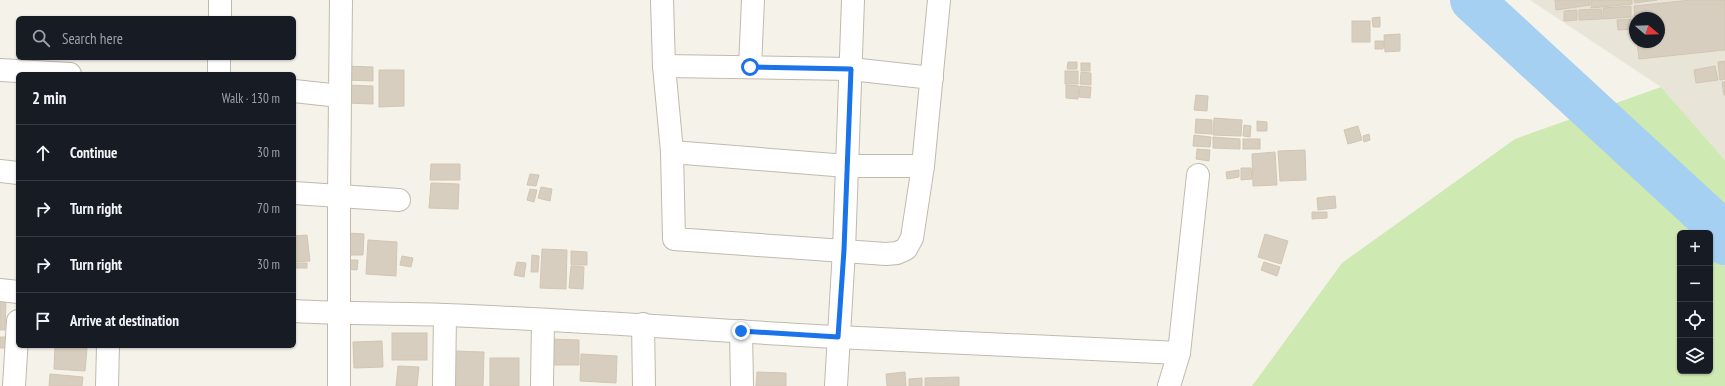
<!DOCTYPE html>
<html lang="en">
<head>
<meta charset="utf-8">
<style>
  body { margin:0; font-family:"PT Sans Narrow",sans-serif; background:#242831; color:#f1f3f6 }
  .controls { position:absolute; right:12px; bottom:12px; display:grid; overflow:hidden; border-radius:6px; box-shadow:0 1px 3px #0004 }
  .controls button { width:36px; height:36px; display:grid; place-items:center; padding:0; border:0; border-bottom:1px solid #363941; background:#171b24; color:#f1f3f6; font:20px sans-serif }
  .compass { position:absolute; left:1629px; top:12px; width:36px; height:36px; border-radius:50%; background:#171b24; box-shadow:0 1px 3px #0004; rotate:109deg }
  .stop { position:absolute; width:12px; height:12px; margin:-9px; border:3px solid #1a73e8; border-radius:50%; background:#fff }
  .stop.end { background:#1a73e8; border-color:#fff; box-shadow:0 1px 4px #0008 }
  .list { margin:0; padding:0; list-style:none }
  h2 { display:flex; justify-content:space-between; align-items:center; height:52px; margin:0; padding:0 16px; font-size:17px }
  h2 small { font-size:13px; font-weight:400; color:#9ea1a6 }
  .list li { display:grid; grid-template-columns:26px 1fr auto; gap:12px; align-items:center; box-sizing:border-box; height:56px; padding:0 16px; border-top:1px solid #363941 }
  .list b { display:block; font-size:15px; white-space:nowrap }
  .list em { font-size:13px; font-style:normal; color:#9ea1a6 }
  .icon { flex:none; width:22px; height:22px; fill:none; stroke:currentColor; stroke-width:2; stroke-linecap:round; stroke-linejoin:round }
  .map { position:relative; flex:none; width:1725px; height:386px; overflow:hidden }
  .search { position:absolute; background:#171b24; box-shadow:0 1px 3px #0004; left:16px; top:16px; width:280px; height:44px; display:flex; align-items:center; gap:10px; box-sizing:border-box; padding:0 14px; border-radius:6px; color:#9ea1a6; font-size:15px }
  .panel { position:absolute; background:#171b24; box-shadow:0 1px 3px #0004; left:16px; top:72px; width:280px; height:276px; border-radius:6px }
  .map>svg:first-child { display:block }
</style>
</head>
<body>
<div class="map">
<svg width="1725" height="386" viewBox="0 0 1725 386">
  <rect width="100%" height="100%" fill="#f5f2ea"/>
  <!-- residential -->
  <path fill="#e9e4d8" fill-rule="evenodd" d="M1530,0H1725V160L1661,87ZM1635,18H1659V42H1635Z"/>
  <!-- green -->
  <path fill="#cfe9b3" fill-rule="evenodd" d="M1661,87L1725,160V386H1252L1342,263L1515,139ZM1680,233H1710V371H1680Z"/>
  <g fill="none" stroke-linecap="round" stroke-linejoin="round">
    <!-- river -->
    <polyline stroke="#a6d0f1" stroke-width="44" points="1472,0 1714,223 1725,243"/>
  </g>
  <!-- building -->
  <g fill="#d7cebf" stroke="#d2c6b2">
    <polygon points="1555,0 1589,0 1590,5 1556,10"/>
    <polygon points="1591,0 1632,0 1632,4 1591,8"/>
    <polygon points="1634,0 1657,0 1635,3"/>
    <polygon points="1691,0 1725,0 1725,50 1639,59 1637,42 1659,42 1659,18 1635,18 1634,6"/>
    <polygon points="1631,6 1631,17 1603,19 1603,8"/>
    <polygon points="1601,9 1602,19 1579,20 1579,10"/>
    <polygon points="1577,10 1577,20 1564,21 1564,11"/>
    <polygon points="1380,17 1380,27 1373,27 1372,18"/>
    <polygon points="1631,19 1632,29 1618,30 1617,20"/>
    <rect x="1352" y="21" width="18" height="21"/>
    <polygon points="1400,34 1400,51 1385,52 1384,35"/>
    <polygon points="1375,41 1384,41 1383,49 1375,49"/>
    <polygon points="1725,61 1725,79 1720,80 1718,62"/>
    <polygon points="1068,62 1077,62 1077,69 1067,69"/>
    <rect x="1081" y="63" width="9" height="8"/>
    <polygon points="345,66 373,67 373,81 344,80"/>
    <polygon points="1715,66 1718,80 1696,83 1694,70"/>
    <polygon points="379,70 404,70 404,106 379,107"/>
    <rect x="1065" y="71" width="13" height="13"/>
    <polygon points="1081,72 1091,73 1091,85 1080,84"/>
    <polygon points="1722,82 1725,82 1725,95 1724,95"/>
    <polygon points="347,85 373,86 373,104 347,103"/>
    <polygon points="1066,85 1079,86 1078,99 1066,98"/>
    <polygon points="1080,86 1091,87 1090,98 1079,97"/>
    <polygon points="1196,95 1208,96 1207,111 1194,110"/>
    <polygon points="1214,118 1242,120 1241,136 1213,135"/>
    <polygon points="1196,119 1212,120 1212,134 1195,133"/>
    <polygon points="1257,121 1267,122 1267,131 1257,131"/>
    <polygon points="1244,125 1251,126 1250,137 1243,136"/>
    <polygon points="1358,126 1362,140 1348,144 1344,130"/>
    <polygon points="1369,134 1370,140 1364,142 1363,136"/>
    <polygon points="1194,135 1211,137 1210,147 1193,146"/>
    <polygon points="1213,137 1240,139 1240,149 1213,148"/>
    <rect x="1243" y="139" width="17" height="10"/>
    <polygon points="1197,149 1210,150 1209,161 1196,159"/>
    <polygon points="1305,150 1306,180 1280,181 1278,151"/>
    <polygon points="1275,152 1277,185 1253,186 1252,154"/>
    <polygon points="431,164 460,164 460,180 430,180"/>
    <polygon points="1241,168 1251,168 1252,179 1241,180"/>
    <polygon points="1239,170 1239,177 1227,179 1226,172"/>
    <polygon points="530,174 539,175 536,186 527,185"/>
    <polygon points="431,183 459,184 458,209 429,208"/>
    <polygon points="541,187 552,189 550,201 538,198"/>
    <polygon points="530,189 537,190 534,202 527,200"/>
    <polygon points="1335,196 1336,208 1318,210 1317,198"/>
    <polygon points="1312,212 1327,212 1327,218 1312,219"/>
    <polygon points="348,233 364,234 363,255 347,255"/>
    <polygon points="1265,234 1288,241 1281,264 1258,257"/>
    <polygon points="307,235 310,261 294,262 294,236"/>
    <polygon points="368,240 397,242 396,276 366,274"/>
    <polygon points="542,249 567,250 566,289 540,288"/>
    <polygon points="571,251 587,252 587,265 571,265"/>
    <polygon points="532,255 539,256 538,272 531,272"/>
    <polygon points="402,256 413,258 411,267 400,265"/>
    <polygon points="345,260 358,260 357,270 345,269"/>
    <polygon points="517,262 526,263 524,277 514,275"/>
    <polygon points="1264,262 1280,267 1277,276 1261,270"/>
    <rect x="294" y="263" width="13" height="5"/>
    <polygon points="571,266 584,267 583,289 569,288"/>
    <polygon points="0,300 6,300 5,330 0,330"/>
    <rect x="392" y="333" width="35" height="27"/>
    <polygon points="0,337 5,337 6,348 0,348"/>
    <polygon points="550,339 579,340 579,365 550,365"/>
    <polygon points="382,341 383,367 354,368 353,342"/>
    <polygon points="55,346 87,348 85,371 54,369"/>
    <polygon points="454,351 484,352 483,386 453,386"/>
    <polygon points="581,354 617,356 616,383 580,381"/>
    <rect x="490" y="358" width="29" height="28"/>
    <polygon points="398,366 419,367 417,386 396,386"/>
    <polygon points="757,372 786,373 786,386 756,386"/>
    <polygon points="905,372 906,386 887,386 886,374"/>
    <polygon points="50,374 83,377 82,386 49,386"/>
    <polygon points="959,377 959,386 925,386 925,378"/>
    <polygon points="922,378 922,386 909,386 909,379"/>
  </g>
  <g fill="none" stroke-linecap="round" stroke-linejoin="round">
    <!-- street casing -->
    <g stroke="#c1baac" stroke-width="24">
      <g id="street">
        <polyline points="662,0 664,66 672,152 674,239 886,254 897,253 906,249 912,238 923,166 939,0"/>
        <polyline points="220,18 220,0"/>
        <polyline points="664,66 851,69 932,78"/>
        <polyline points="750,67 753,0"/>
        <polyline points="0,70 70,74"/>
        <polyline points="219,74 219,58"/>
        <polyline points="294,91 340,96"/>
        <polyline points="672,152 847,166 923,166"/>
        <polyline points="0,171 18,173"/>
        <polyline points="294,193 399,200"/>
        <polyline points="0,290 18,292"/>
        <path d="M294,311C344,314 395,313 445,315C576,320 706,330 837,337C951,343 1065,347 1179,353L1169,386"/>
        <polyline points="643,324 644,386"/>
        <polyline points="741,331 742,386"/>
        <polyline points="1179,353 1198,175"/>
        <polyline points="14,386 18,321"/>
        <polyline points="107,386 108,346"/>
        <polyline points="339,386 339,196 341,0"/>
        <polyline points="444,386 445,315"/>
        <polyline points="542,386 543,320"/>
        <polyline points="836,386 844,250 853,0"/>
      </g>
    </g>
    <!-- street -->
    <use href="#street" stroke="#fff" stroke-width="22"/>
  </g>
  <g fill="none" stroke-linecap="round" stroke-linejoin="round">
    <!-- route -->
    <polyline stroke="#1a73e8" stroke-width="5" points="741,331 838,337 844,250 851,69 750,67"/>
  </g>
</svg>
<div class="controls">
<button>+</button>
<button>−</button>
<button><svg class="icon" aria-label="locate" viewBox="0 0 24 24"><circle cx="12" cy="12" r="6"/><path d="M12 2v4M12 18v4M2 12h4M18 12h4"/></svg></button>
<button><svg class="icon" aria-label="layers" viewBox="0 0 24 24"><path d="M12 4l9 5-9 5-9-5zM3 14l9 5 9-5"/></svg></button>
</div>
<svg class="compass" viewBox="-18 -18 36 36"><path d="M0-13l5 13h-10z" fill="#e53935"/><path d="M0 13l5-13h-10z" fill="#9ea1a6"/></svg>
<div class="stop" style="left:750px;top:67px"></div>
<div class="stop end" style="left:741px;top:331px"></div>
<div class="search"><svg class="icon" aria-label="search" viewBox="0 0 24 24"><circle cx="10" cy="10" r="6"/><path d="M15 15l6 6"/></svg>Search here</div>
<section class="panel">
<h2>2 min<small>Walk · 130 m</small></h2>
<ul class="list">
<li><svg class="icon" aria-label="ahead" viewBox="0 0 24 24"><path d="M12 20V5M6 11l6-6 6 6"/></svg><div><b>Continue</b></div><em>30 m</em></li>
<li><svg class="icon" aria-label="right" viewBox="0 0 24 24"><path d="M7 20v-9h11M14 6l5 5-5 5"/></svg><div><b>Turn right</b></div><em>70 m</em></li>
<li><svg class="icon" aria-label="right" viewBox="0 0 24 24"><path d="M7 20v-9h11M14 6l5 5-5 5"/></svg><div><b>Turn right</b></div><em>30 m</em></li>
<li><svg class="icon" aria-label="arrive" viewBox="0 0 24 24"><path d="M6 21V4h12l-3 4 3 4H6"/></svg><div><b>Arrive at destination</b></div></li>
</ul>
</section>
</div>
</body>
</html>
